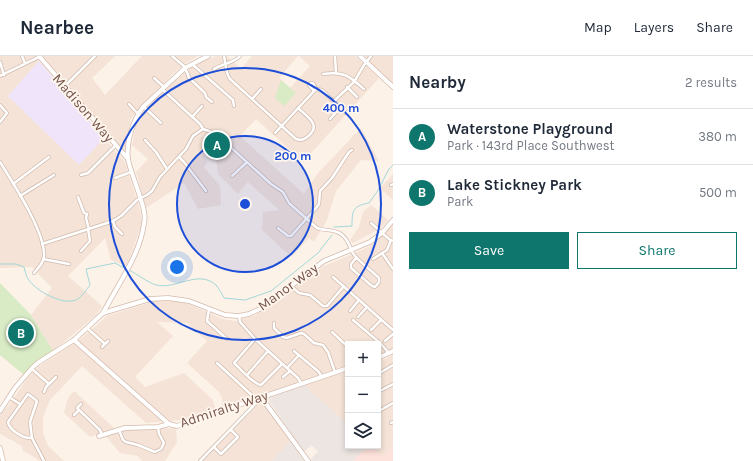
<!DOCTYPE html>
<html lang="en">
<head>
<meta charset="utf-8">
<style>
  body { margin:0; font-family:Karla,sans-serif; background:#f2f2f3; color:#1f2937 }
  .controls { position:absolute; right:12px; bottom:12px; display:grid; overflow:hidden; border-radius:0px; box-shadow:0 2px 6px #0003 }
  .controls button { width:36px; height:36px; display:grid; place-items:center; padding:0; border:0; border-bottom:1px solid #e0e1e3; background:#fff; color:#1f2937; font:20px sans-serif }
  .you { position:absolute; left:177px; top:211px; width:14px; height:14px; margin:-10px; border:3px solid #fff; border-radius:50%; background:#1a73e8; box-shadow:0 0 0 6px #1a73e833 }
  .badge { display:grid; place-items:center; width:26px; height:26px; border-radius:50%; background:#0f766e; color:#fff; font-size:13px; font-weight:700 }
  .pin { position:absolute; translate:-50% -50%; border:2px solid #fff; box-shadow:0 1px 4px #0006 }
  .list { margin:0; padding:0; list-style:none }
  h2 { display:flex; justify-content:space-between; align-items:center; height:52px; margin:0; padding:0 16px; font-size:17px }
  h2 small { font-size:13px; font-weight:400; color:#747a83 }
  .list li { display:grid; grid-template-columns:26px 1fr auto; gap:12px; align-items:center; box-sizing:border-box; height:56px; padding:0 16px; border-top:1px solid #e0e1e3 }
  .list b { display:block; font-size:15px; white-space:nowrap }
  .list p { margin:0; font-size:13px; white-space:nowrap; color:#747a83 }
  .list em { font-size:13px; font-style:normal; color:#747a83 }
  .actions { display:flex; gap:8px; padding:12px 16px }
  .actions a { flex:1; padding:9px 0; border:1px solid #0f766e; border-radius:0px; text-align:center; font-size:14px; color:#0f766e }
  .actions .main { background:#0f766e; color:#fff }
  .icon { flex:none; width:22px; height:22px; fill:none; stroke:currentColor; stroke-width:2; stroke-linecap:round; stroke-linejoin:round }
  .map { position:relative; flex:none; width:393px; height:405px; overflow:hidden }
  header { display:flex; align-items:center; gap:24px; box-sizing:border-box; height:56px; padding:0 20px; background:#fff; border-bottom:1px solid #e0e1e3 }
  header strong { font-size:19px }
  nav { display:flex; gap:22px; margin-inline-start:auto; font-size:14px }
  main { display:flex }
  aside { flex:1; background:#fff }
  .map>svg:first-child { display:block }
</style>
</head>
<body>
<header>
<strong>Nearbee</strong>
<nav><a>Map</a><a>Layers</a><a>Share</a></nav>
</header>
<main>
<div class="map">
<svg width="393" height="405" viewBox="0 0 393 405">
  <rect width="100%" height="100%" fill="#fdf2e8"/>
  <!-- residential -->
  <g fill="#f4e3d6">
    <polygon points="0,0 35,0 39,5 8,40 79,109 104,82 125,106 141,157 142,167 127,210 111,204 105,182 68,220 102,250 96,259 53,295 31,259 52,232 32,211 0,212"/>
    <polygon points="43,0 115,0 92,22 105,39 142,0 198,0 186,7 175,16 139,52 131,63 124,96"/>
    <polygon points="216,0 227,0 241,13 252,0 298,0 279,22 290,32 310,10 299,0 355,0 379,22 303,106 256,63 240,80 304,138 318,117 361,72 379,105 361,104 336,135 327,164 314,186 309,182 291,201 262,174 263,156 279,154 248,126 238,138 218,118 214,86 215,80 201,97 208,106 204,111 220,130 221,149 198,153 184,127 146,152 136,116 148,103 132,89 137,63 155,42 177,23 196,8"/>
    <polygon points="365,0 393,0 393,28 373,9"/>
    <polygon points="393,118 393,144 380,132"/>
    <polygon points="371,149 388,164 381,172 353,187 350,184 359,171 363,156"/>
    <polygon points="393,167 393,292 385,298 378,300 378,288 348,288 348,310 222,352 222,342 219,336 187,307 207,285 187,267 157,266 173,280 135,321 145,331 184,317 213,344 216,354 181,364 146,367 82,310 50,344 43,361 43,377 48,390 64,405 39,405 34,401 23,395 22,390 0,378 0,359 9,349 27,323 38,311 82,282 107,260 155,245 169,244 186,247 223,263 235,265 246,262 254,260 274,247 322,211 364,193 372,189"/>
    <polygon points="393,298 393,390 383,401 371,390 378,390 378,305 386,303"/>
    <polygon points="348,314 348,369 304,329"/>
    <polygon points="74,335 114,372 90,381 64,357 68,342"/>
    <polygon points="260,346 264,347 290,385 272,405 202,405"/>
    <polygon points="176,372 177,386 165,405 142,405 138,400 120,397 106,380 127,374"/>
  </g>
  <!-- commercial -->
  <polygon fill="#fde1db" points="367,390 371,390 383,401 393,390 393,405 353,405"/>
  <!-- industrial -->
  <g fill="#ede5e1">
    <polygon points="304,329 348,369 348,390 367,390 353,405 311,405 310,404 318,395 311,389 304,396 267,342 268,340"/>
    <polygon points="290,385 304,405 272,405"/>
  </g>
  <!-- education -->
  <polygon fill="#efe4f9" points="39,5 104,82 79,109 8,40"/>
  <!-- green -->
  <g fill="#d9ebc5">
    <polygon points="281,24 296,37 284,50 275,42"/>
    <polygon points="0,227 31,259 53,295 24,319 0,299"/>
  </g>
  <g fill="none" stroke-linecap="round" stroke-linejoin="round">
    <!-- stream -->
    <g stroke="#a2d7d9" stroke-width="1">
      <path d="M334,171L352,170C352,154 353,150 369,147L377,136L389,113L393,109"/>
      <path d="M0,208H16L24,211C25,215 26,220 28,223C36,235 64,251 78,243C82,240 87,233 90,229L86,213L115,207L126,213"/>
      <path d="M129,214C137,218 147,226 156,229C176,234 198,213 216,229C219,233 222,238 224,242L245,244L271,235L318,197L332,179"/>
    </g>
    <!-- street casing -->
    <g stroke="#d1bbaf" stroke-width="4">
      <g id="street">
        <polyline points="22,0 25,7"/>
        <polyline points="172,0 185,11"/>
        <path d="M224,0C226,8 225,16 230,23L296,83L301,84C306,83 309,80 312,76C319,67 304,58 298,52"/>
        <polyline points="335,0 336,16"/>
        <polyline points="0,6 4,19"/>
        <polyline points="192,8 233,44 234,50"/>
        <polyline points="185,13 187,16 189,22 205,37 206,41 212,46"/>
        <path d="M214,13C222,8 234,7 240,0"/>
        <path d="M323,18C344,15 349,20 364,33"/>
        <polyline points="0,20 39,1"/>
        <polyline points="154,22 164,31"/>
        <polyline points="65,30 95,0"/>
        <polyline points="347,31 357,41"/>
        <path d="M162,33L200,68L203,73L215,77L271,128L283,136L289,147L317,172C325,175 334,173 341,178C351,185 349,195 356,201C362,208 372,215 379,222V226L375,231L372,230L351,212V208L356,202"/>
        <polyline points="314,35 309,29 311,27 313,27 316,33"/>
        <polyline points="252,43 261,33"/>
        <polyline points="334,45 354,26 364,9 371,0"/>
        <polyline points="129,48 138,58"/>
        <polyline points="0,49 7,57 0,66"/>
        <polyline points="144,51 161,67"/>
        <polyline points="192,61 202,50"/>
        <polyline points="330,63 341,51"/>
        <polyline points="275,77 316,33 322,34 346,57 349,56 354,51"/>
        <polyline points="145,84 156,96 167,113"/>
        <polyline points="179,101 184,106 206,135"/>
        <path d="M0,106C13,127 46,177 44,201C43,208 38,212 34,217"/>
        <polyline points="81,119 88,117 116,89"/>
        <polyline points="232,120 247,106"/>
        <polyline points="115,122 131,116"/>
        <polyline points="13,128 49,101"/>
        <polyline points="391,129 393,128"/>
        <polyline points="20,140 54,119"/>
        <polyline points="78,141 84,157 87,158 86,162 89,173"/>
        <polyline points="113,165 115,171 122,178"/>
        <polyline points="371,167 389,183 393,185"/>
        <polyline points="278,172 288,180 291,180 316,152 319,148 320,135 332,122 349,96 352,94"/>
        <polyline points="42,188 98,170 113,165 121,160 137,144 147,139 152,135 160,121 186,93 193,80 203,73"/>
        <polyline points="81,195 90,185 88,173"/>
        <polyline points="382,197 393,213"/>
        <polyline points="43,203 69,208"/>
        <polyline points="373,203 387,194 391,184"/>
        <polyline points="333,221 393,274"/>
        <polyline points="291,230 299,237 310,239 323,250 327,250 344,230"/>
        <polyline points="209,253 207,265 227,283"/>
        <polyline points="350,255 359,244"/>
        <polyline points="239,260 240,266 255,283 298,322 301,327"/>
        <polyline points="358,261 367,251"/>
        <polyline points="353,264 380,287 389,297"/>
        <polyline points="274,267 274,272 283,281 287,282 301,277 304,278 314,287 323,289 328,296 335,316"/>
        <polyline points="87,272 105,288"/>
        <polyline points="371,274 381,264"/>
        <polyline points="332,276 348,291"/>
        <path d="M255,283L234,307C240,312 253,328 261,329L282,308"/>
        <polyline points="385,285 393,278"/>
        <polyline points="102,291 108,285"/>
        <polyline points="294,295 319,316 321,320"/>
        <polyline points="217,307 256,343"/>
        <polyline points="287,312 299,299"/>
        <polyline points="32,313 49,328"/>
        <polyline points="378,318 393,309"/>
        <polyline points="247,319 268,295"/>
        <polyline points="283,321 290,315"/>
        <polyline points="44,336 46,331 56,321"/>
        <polyline points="378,336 393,328"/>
        <polyline points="9,341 20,348"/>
        <polyline points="81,348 77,352 100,374 102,379"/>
        <polyline points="379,355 393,347"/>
        <polyline points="74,359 79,354"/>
        <polyline points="391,367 393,366"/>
        <polyline points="119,374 123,384 126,386 138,389 155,396 161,393 164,387 159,378 158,371"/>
        <path d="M32,382C24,383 9,374 8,366L28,338L37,345L30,366L32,382L44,405"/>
        <polyline points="214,391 221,398 238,381 231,374"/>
        <polyline points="200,405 260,343"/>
      </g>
    </g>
    <!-- secondary casing -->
    <g stroke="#d4baad" stroke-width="5.5">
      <g id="secondary">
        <polyline points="39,0 128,103"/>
        <polyline points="360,0 393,31"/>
        <path d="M103,257C118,228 139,201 144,168C146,159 143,150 140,141C137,130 130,114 128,103C126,86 133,64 143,51L185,12L208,0"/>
        <polyline points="74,284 169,368"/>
        <polyline points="378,302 393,295"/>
        <polyline points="261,341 308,405"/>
        <polyline points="0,355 15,332 33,311 39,306 74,284 103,257 150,243 168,242 189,245 225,259 239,260 249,258 262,252 324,205 370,186 382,177 393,164"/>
        <polyline points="99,380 125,372 158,371 169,368 177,370 348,312"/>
        <polyline points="0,392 3,405"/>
      </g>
    </g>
    <!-- street -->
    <use href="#street" stroke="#fff" stroke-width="2.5"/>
    <!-- secondary -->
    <use href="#secondary" stroke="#fff" stroke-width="4"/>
  </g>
  <!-- distance rings -->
  <circle cx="245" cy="148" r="68" fill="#1d4ed8" fill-opacity=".12"/>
  <g fill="none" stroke="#1d4ed8" stroke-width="2">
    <circle cx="245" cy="148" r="68"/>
    <circle cx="245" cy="148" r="136"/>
  </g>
  <g text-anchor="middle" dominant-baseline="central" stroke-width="3.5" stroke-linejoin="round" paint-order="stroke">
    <!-- street labels -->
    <g font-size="14" fill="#77554b" stroke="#fff6ee">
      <text transform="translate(83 52) rotate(49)">Madison Way</text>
      <text transform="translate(288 231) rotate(-36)">Manor Way</text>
      <text transform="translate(224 353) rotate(-18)">Admiralty Way</text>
    </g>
  </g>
  <circle cx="245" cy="148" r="6" fill="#1d4ed8" stroke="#fff6ee" stroke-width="2"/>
  <g font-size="12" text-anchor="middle" font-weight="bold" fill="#1d4ed8" stroke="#fff6ee" stroke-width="3.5" stroke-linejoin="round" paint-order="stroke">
    <text x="341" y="56">400 m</text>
    <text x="293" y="104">200 m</text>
  </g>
</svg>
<div class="controls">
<button>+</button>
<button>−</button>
<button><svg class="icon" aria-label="layers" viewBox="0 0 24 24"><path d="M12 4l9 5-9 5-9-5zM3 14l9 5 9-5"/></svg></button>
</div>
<div class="you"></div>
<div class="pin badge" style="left:217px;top:89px">A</div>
<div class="pin badge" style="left:21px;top:277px">B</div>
</div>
<aside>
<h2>Nearby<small>2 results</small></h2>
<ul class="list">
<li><span class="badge">A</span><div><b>Waterstone Playground</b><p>Park · 143rd Place Southwest</p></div><em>380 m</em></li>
<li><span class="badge">B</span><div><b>Lake Stickney Park</b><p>Park</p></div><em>500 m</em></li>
</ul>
<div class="actions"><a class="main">Save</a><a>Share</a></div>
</aside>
</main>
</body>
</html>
